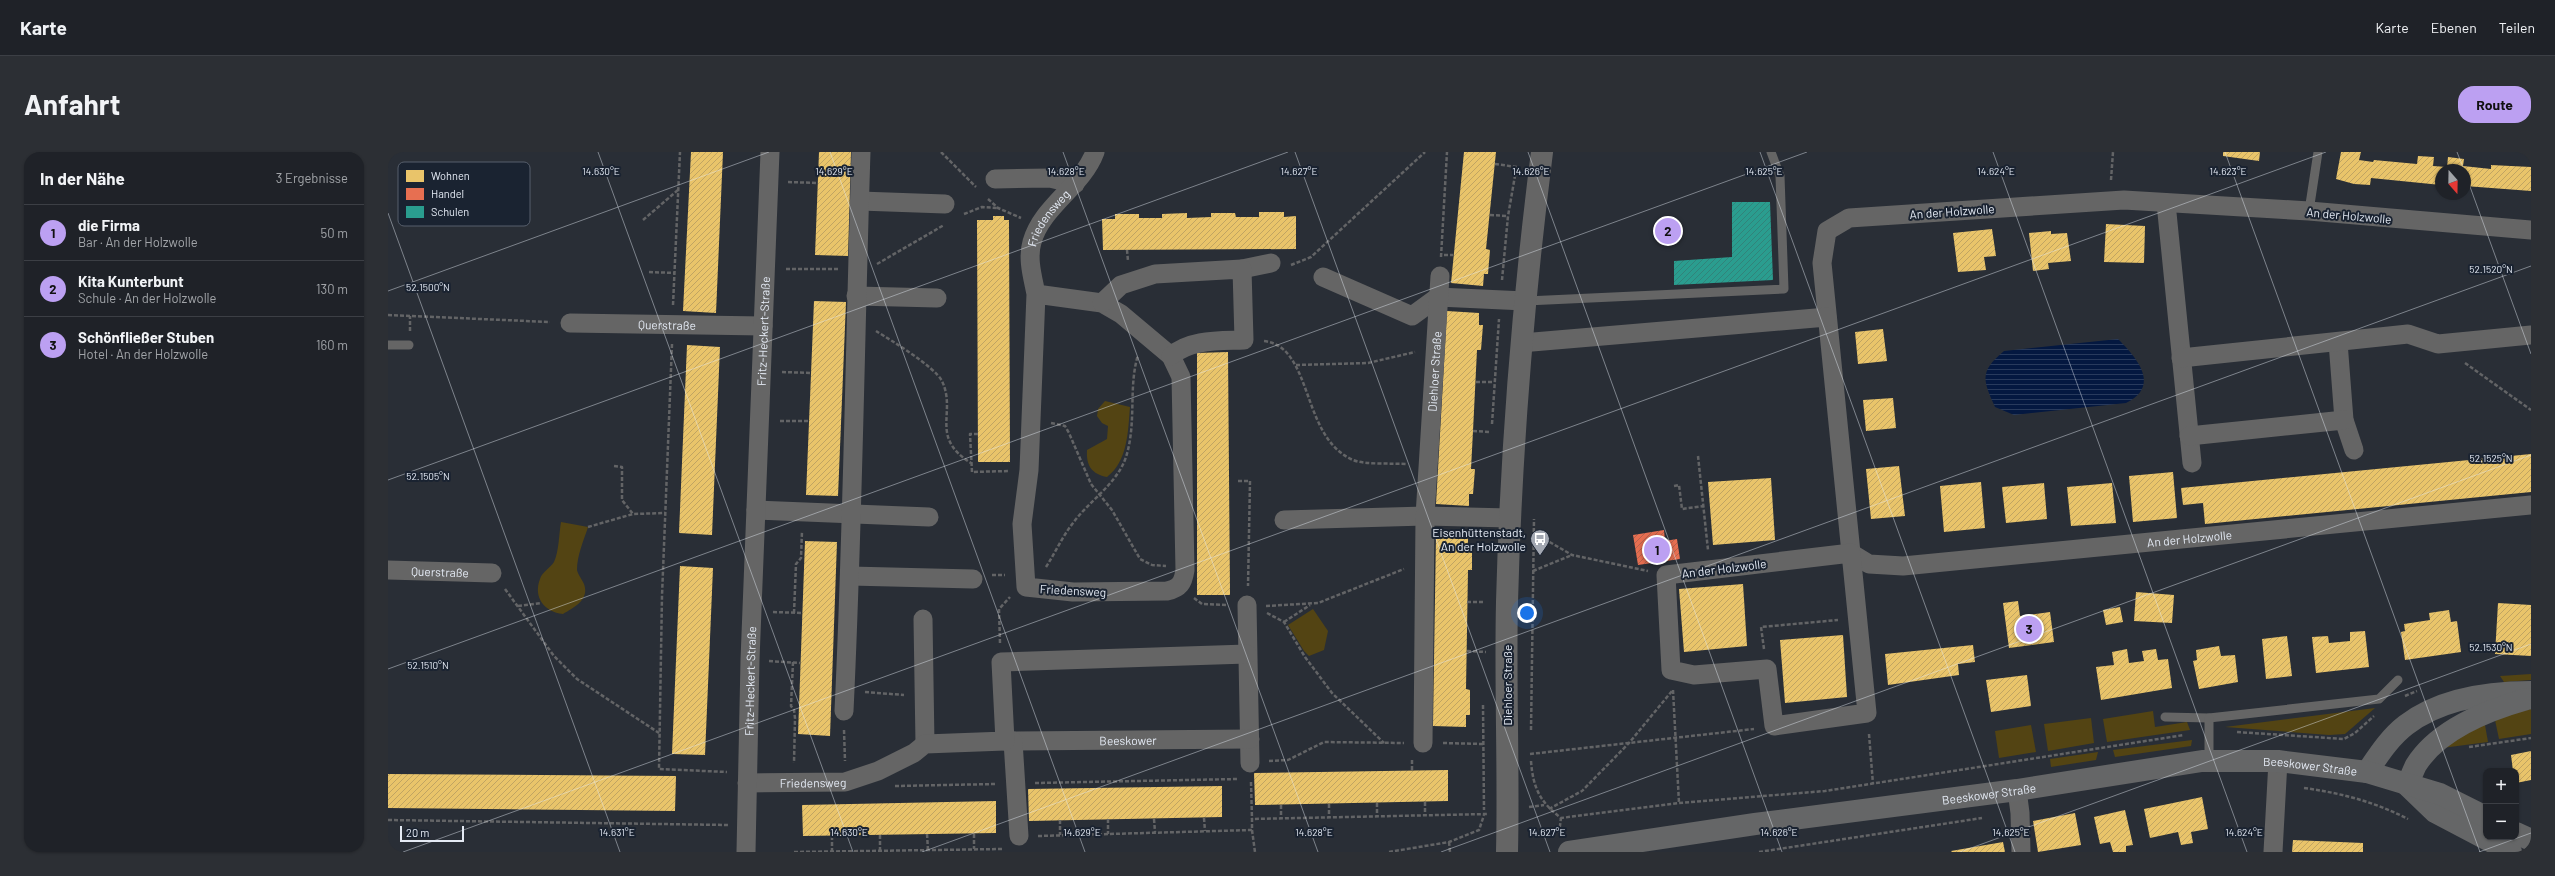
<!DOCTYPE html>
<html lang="de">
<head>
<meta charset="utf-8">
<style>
  body { margin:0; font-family:Barlow,sans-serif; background:#2c2f34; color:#f1f3f6 }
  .controls { position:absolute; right:12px; bottom:12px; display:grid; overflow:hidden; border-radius:8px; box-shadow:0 1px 3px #0004 }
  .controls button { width:36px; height:36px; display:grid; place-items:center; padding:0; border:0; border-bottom:1px solid #3c3f45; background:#1f2228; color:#f1f3f6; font:20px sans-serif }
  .compass { position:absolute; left:2047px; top:12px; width:36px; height:36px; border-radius:50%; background:#1f2228; box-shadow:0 1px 3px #0004; rotate:160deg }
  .scale { position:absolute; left:12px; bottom:10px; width:64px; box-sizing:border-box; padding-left:4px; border:2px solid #e4eaf4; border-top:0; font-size:11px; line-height:14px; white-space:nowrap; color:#e4eaf4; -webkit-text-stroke:3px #1a2331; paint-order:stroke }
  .you { position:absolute; left:1139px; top:461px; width:14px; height:14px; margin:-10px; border:3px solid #fff; border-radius:50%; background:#1a73e8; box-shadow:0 0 0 6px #1a73e833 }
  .badge { display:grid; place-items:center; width:26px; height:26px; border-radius:50%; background:#bca0f2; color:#111; font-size:13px; font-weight:700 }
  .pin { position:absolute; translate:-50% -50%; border:2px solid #fff; box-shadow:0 1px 4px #0006 }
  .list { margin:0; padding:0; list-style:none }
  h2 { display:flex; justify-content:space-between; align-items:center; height:52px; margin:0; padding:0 16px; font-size:17px }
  h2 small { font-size:13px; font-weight:400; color:#a1a4a8 }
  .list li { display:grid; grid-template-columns:26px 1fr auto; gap:12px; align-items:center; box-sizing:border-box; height:56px; padding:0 16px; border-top:1px solid #3c3f45 }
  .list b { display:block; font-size:15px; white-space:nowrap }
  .list p { margin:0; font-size:13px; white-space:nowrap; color:#a1a4a8 }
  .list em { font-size:13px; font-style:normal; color:#a1a4a8 }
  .map { position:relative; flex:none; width:2143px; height:700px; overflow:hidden; border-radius:16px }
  header { display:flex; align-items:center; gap:24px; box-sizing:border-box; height:56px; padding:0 20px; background:#1f2228; border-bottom:1px solid #3c3f45 }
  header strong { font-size:19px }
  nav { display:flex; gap:22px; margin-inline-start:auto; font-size:14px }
  .intro { display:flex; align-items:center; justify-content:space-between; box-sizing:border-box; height:96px; padding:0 24px }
  h1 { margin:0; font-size:28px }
  .button { padding:10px 18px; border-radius:16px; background:#bca0f2; color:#111; font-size:14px; font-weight:700 }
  main { display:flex; gap:24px; padding:0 24px }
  aside { flex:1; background:#1f2228; border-radius:16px; box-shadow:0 1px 3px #0004 }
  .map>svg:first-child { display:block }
</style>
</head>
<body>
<header>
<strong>Karte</strong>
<nav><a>Karte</a><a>Ebenen</a><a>Teilen</a></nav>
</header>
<div class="intro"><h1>Anfahrt</h1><a class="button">Route</a></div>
<main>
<aside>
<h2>In der Nähe<small>3 Ergebnisse</small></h2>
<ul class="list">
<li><span class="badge">1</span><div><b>die Firma</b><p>Bar · An der Holzwolle</p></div><em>50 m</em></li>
<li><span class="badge">2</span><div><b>Kita Kunterbunt</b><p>Schule · An der Holzwolle</p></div><em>130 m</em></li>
<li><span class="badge">3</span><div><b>Schönfließer Stuben</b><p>Hotel · An der Holzwolle</p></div><em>160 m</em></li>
</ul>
</aside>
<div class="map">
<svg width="2143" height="700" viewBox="0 0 2143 700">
  <defs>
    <pattern id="water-rules" width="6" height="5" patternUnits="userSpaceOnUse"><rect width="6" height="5" fill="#041840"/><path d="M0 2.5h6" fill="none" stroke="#283a5c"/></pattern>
    <pattern id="homes-hatch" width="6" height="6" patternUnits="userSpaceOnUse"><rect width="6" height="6" fill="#e9c46a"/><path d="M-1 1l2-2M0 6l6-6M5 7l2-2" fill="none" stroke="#c0a462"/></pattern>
    <pattern id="shops-hatch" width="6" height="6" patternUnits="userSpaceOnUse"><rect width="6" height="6" fill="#e76f51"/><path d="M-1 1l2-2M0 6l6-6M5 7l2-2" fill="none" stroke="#b6634f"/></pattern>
    <pattern id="schools-hatch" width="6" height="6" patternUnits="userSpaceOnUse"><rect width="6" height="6" fill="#2a9d8f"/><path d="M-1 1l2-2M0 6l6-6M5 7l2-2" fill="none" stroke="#32837a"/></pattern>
  </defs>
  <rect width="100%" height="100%" fill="#292e36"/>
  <!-- green -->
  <g fill="#534413">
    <path d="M717,249L742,255C740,279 740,309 719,325C704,322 698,314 699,298L719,287L720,274L714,271L709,264L710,257Z"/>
    <path d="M173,370L200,375C196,388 189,403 189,418C190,423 194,427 196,432C202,448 185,456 175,462C156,460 145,445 152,427C154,420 162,416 166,410C171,400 171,381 173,370Z"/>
    <polygon points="925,457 940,479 936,498 921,504 916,499 900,473"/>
    <polygon points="2143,522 2143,528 2116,530 2112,524"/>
    <polygon points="1987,556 1957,582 1941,583 1837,575"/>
    <polygon points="2143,557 2143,582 2111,587 2107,568 2113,563"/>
    <polygon points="1765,559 1767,575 1799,570 1802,578 1719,590 1715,567"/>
    <polygon points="1703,566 1706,591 1660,599 1656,572"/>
    <polygon points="2094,571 2097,573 2100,590 2054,596"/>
    <polygon points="1643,573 1648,600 1611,606 1607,579"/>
    <polygon points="1804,588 1803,594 1727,605 1725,598"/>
    <polygon points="1710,600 1708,608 1663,615 1662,607"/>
  </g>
  <!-- water -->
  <path fill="url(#water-rules)" d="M1730,187C1749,206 1773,234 1738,251L1626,263L1607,255C1594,227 1592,219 1616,199Z"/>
  <!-- homes -->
  <g fill="url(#homes-hatch)">
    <polygon points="303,0 335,0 328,161 295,159"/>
    <polygon points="431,0 463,0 460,104 427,103"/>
    <polygon points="1076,0 1108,0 1098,97 1102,98 1100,122 1096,122 1095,134 1063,131"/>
    <polygon points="1835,0 1872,0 1871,9 1835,4"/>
    <polygon points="1953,0 1973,0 1971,8 1985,10 1986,8 2029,12 2030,4 2046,5 2045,14 2059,15 2060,5 2076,7 2075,14 2103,17 2103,13 2143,15 2143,39 2077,34 2077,18 2053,18 2053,33 1983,26 1982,33 1966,32 1948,27"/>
    <polygon points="871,60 896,60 896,65 908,64 908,97 715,98 714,67 727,67 727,62 751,62 751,66 774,66 774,62 799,61 799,66 823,65 823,61 847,61 848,65 871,65"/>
    <polygon points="605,64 616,64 616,68 621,68 622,310 590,310 589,68 605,68"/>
    <polygon points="1718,72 1757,74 1756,111 1716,110"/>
    <polygon points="1604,77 1608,104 1596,105 1598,118 1570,120 1565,81"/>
    <polygon points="1663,79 1663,82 1679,81 1683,109 1660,111 1661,117 1645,119 1641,81"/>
    <polygon points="426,149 458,150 450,344 418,343"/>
    <polygon points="1059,159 1091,161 1091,173 1095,173 1093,198 1089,198 1085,279 1083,317 1087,317 1085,342 1081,342 1081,354 1048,352"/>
    <polygon points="1495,177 1499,209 1470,212 1467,180"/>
    <polygon points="299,193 332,195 324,383 291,381"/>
    <polygon points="840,200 842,443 809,443 809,201"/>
    <polygon points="1505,246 1508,276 1478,279 1475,248"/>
    <polygon points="2143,302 2143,340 1817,372 1815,351 1795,353 1793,336"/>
    <polygon points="1511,314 1517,364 1483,367 1478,317"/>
    <polygon points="1785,320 1789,366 1745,370 1741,324"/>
    <polygon points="1383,326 1387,388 1325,393 1320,330"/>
    <polygon points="1593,330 1597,376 1556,380 1552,334"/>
    <polygon points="1656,331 1659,367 1618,371 1614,335"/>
    <polygon points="1724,331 1728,371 1683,374 1679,335"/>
    <polygon points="1048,381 1080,381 1080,393 1084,393 1084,418 1080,418 1078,537 1082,538 1082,563 1078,563 1078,575 1045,574"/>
    <polygon points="417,389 449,390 442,584 410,582"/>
    <polygon points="292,414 325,416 317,603 284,602"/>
    <polygon points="1355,432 1359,494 1296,500 1291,437"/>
    <polygon points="1748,440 1786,443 1784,471 1746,469"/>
    <polygon points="1630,449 1632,464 1662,460 1666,490 1621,496 1615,451"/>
    <polygon points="2110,451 2143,453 2143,504 2107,502"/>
    <polygon points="1732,455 1735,470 1718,473 1715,458"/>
    <polygon points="2061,458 2063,470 2069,469 2073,500 2017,508 2013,480 2017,479 2016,472 2042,468 2041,461"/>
    <polygon points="1977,479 1981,515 1928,521 1924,485 1940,484 1941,491 1962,489 1962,480"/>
    <polygon points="1455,483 1459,545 1397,551 1392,488"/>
    <polygon points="1899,484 1904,524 1878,527 1874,487"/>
    <polygon points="1585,493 1587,510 1570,512 1571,523 1500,533 1497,502"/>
    <polygon points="1831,494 1833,504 1847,503 1850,530 1811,537 1805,509 1809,508 1808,498"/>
    <polygon points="1739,497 1741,511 1756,509 1754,499 1768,497 1770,508 1780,507 1784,536 1713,548 1708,515 1726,513 1724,500"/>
    <polygon points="1639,523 1643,554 1603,560 1598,528"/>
    <polygon points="2143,599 2143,628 2128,631 2128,619 2125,619 2123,603"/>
    <polygon points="1060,618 1060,649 867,653 866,621"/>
    <polygon points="0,622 288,624 287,659 0,656"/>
    <polygon points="834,634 834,665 641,669 640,637"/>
    <polygon points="1814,645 1820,677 1803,680 1805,691 1793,693 1790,680 1762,686 1756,657"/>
    <polygon points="608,649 608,681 415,684 414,653"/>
    <polygon points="1737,658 1745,693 1738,694 1738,700 1725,700 1722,690 1712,692 1706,665"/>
    <polygon points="1687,661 1693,693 1650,700 1645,669"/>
    <polygon points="1905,688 1975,691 1975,700 1904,700"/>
    <polygon points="1615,690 1617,700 1564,700 1563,699"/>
  </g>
  <!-- shops -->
  <polygon fill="url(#shops-hatch)" points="1276,378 1277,389 1289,387 1292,407 1250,413 1245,383"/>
  <!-- schools -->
  <polygon fill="url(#schools-hatch)" points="1344,50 1382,50 1385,128 1286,133 1286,109 1344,105"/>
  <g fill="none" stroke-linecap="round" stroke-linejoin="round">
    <!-- path -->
    <g stroke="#636466" stroke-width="2.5" stroke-dasharray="4 2" stroke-linecap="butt">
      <polyline points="553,0 588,35"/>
      <polyline points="1107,12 1129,15"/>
      <polyline points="1723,28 1725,0"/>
      <polyline points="400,30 429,31"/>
      <polyline points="600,47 610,56 633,66"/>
      <polyline points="576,62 594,55 610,56"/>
      <polyline points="1102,63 1120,64"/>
      <polyline points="255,68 290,38"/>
      <polyline points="739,98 740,109"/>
      <polyline points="1056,103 1065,103"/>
      <polyline points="1053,105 1059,0"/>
      <polyline points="489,112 556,73"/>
      <polyline points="903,113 923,105 1037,0"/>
      <polyline points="398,117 451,117"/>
      <polyline points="261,120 287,121"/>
      <polyline points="1114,128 1120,64 1128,18"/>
      <polyline points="285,153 292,0"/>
      <polyline points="0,163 162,170"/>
      <polyline points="22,179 22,164"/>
      <path d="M488,179C504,189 546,214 554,229C569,261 541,285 583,311"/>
      <path d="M876,189C926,195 912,285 965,308C977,313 1005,311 1019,312"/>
      <polyline points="284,192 274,444 271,617 339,620"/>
      <polyline points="2077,211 2143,258"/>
      <polyline points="908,213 980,211 1027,200"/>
      <polyline points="394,220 423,221"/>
      <polyline points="1088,230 1105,230"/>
      <polyline points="392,269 421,269"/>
      <polyline points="663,271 677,274 681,281 703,332 724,358 752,407 764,413 778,414"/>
      <polyline points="1104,272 1111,167"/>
      <polyline points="1085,279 1103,280"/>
      <polyline points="590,282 582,282 584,320 621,319"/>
      <polyline points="1310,304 1320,398"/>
      <polyline points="226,314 234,315 234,348 245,362"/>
      <polyline points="850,329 862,329 860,434"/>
      <polyline points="1286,334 1291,333 1294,357 1316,354"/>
      <polyline points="200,375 245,362 277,361"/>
      <polyline points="1146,381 1184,403 1260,419"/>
      <path d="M658,415C667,401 674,385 685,371C701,349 729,332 738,305C749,270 740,236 750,203"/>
      <polyline points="1145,419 1184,403"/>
      <polyline points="604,423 617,423"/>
      <polyline points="117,437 166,504 189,527 271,581"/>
      <polyline points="806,446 814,452 839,453"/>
      <polyline points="1079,450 1097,450"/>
      <polyline points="130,454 153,451"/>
      <polyline points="878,454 930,451 1016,417"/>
      <polyline points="385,460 414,461"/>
      <polyline points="406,461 408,412 413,406 414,379"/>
      <polyline points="879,461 896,470 917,505 944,541 996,591"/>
      <polyline points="896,470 922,453"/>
      <polyline points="612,491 611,457 622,445"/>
      <polyline points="1376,497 1373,475 1450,468"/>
      <polyline points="1079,499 1098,500"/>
      <polyline points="381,509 412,511"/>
      <polyline points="405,510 403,554 406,558 407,566 406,611"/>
      <polyline points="1285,538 1291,651"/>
      <polyline points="477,540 516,543"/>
      <polyline points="2017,544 2029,539"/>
      <polyline points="1095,553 1096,658"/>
      <polyline points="456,578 457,609"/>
      <polyline points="1143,578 1146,367"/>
      <polyline points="1849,580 1956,587 1967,581 1986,564"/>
      <polyline points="1481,582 1485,632"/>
      <polyline points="1055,591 1096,592"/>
      <polyline points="2081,595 2143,586"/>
      <polyline points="1142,602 1366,577"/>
      <polyline points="881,609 900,608 936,590 1016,591"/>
      <path d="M1143,609C1145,636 1152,650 1173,666L1291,651L1437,639L1796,583"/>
      <polyline points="1024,618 1024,607"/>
      <polyline points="863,630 864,667"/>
      <polyline points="647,631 850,627"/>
      <polyline points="507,634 608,632"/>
      <path d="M1916,636C1953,641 1987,650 2020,667"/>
      <polyline points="1037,650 1037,664"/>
      <polyline points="989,651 989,665"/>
      <polyline points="941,652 941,666"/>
      <polyline points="893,653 893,667"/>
      <polyline points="1141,655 1156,653"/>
      <polyline points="1161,657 1194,639 1241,591 1284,539"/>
      <polyline points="816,666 817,679"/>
      <polyline points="720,667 720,682"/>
      <polyline points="766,667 767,680"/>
      <polyline points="0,668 340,673"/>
      <polyline points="672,668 672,683"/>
      <polyline points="864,678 867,700"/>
      <polyline points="1171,681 1173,666"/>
      <polyline points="539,682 540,698"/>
      <polyline points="586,682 586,697"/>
      <polyline points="492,683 492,699"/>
      <polyline points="444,684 444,700"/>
      <polyline points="650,684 864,678 864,667 1099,662"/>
      <polyline points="1061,690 1062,700"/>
      <polyline points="406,700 616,697"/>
      <polyline points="1001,700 1061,690 1091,678 1096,663"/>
      <polyline points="1371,700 1594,666"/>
    </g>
    <!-- service -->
    <g stroke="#656565" stroke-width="9">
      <polyline points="1921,59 1930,0"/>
      <polyline points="1138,149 1396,137 1392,24 1383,0"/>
      <polyline points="0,193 21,193"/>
      <polyline points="1777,565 1821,566 1991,547 2010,528"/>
      <polyline points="1821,566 1821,609"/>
    </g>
    <!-- minor -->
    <g stroke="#656565" stroke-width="19">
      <polyline points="607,27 662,26 687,32"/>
      <polyline points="472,49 557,52"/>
      <polyline points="1778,51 1804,311"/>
      <path id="s1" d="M2143,78L1921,59L1736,48L1461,66L1439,79L1434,111L1463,401L1481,412L1515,414L2143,353"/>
      <polyline points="854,117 883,111"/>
      <polyline points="935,125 1024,164 1050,145 1137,149"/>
      <path id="s2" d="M648,142L714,151L733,162L783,204L793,225L797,418C795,431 792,436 779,439L685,440L638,435L634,372L641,318L648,142C645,126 639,107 644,90C654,54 694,35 707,0"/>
      <polyline points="468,144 549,146"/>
      <path d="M714,151L733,133L767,122L854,117L856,188C832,189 802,187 783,204"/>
      <path id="s3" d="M182,171L375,174"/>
      <polyline points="1950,190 1956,268 1966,298"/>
      <polyline points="1134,191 1439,165"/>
      <polyline points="1793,206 2020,182 2050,192 2143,183"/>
      <polyline points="1801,284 1956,268"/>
      <polyline points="368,358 541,365"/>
      <path id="s4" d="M896,368L1037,364L1052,124"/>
      <polygon points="1463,401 1479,561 1386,574 1379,517 1306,523 1283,518 1278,423"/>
      <path id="s5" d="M0,418L104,421"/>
      <polyline points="462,424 585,427"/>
      <polyline points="859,453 862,611"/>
      <polyline points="535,467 537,592"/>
      <path d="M456,559C465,373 467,186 473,0"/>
      <path id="s6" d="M617,589L862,587"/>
      <polyline points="625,589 631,684"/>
      <polyline points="1035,591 1037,364 1122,366"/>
      <path id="s7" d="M359,631L457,630L490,619L526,601L537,592L617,589L613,510L859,502"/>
      <polyline points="1629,638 1632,661 1633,700"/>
      <path id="s8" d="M358,700L362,508L382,0"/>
      <polyline points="1885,700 1890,609"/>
    </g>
    <!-- tertiary -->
    <path stroke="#656565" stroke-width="22" d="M1119,700C1121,617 1117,533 1119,450C1123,300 1135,149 1154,0"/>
    <!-- primary -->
    <g stroke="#656667" stroke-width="22">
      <path d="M1979,620C1990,604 2001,586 2018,573C2052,547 2101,540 2143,540"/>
      <path d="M2019,633C2022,627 2025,619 2028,613C2050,578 2100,558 2139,547"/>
      <polyline points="2020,634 2047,660 2123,700"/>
      <polyline points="2128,681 2143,688"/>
      <path id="s9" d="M1181,700L1367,672L1629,638L1814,609H1890L1979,620L2052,642L2098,665"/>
    </g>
  </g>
  <!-- ticks -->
  <path fill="none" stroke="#e4eaf4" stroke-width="1" stroke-opacity="0.45" d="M210,0L465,700M442,0L697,700M675,0L930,700M907,0L1162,700M1140,0L1394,700M1372,0L1627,700M1605,0L1859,700M1837,0L2092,700M2069,0L2076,18M2077,21L2143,202M0,61L232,700M0,139L381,0M0,328L900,0M0,517L1419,0M15,700L1938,0M534,700L2143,114M1053,700L2143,303M1572,700L2143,492M2091,700L2143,681"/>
  <!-- icons -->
  <defs>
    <g id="bus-pin" transform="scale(1)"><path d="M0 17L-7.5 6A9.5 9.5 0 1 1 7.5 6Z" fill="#a3a8b2" stroke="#1a2331"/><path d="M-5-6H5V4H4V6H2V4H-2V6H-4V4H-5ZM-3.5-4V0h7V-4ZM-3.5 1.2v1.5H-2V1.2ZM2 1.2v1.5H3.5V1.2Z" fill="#fff"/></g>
  </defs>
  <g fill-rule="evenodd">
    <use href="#bus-pin" x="1152" y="387"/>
  </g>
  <g text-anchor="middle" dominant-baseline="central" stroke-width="4" stroke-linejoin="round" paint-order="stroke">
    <!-- street labels -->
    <g font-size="12" fill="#e4eaf4" stroke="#1a2331">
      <text transform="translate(1564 59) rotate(-4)">An der Holzwolle</text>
      <text transform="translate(1961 63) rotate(5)">An der Holzwolle</text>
      <text stroke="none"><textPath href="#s2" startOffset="917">Friedensweg</textPath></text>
      <text stroke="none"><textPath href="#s3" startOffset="97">Querstraße</textPath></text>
      <text stroke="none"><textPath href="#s8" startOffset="521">Fritz-Heckert-Straße</textPath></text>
      <text stroke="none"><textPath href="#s4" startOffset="286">Diehloer Straße</textPath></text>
      <text stroke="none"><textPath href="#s1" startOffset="1376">An der Holzwolle</textPath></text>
      <text transform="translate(1336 416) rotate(-7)">An der Holzwolle</text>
      <text stroke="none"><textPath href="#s5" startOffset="52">Querstraße</textPath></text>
      <text transform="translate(685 438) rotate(3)">Friedensweg</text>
      <text stroke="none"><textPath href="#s8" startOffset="171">Fritz-Heckert-Straße</textPath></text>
      <text transform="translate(1119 533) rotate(-90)">Diehloer Straße</text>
      <text stroke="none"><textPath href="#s6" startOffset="123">Beeskower</textPath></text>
      <text stroke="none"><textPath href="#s9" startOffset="748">Beeskower Straße</textPath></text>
      <text stroke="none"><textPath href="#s7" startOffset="66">Friedensweg</textPath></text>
      <text stroke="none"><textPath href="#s9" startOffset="424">Beeskower Straße</textPath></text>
    </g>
    <!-- poi labels -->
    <g font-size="12" fill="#e4eaf4" stroke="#1a2331" text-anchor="end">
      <text x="1138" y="380">Eisenhüttenstadt,<tspan x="1138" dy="14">An der Holzwolle</tspan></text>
    </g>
  </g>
  <!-- legend -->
  <rect x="10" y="10" width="132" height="64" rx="6" fill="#1a2331" stroke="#575f6c" stroke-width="1"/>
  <rect x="18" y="18" width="18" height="12" fill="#e9c46a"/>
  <rect x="18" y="36" width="18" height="12" fill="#e76f51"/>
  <rect x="18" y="54" width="18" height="12" fill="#2a9d8f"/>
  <g font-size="11" fill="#e4eaf4">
    <text x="43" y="28">Wohnen</text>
    <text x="43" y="46">Handel</text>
    <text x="43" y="64">Schulen</text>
  </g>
  <g font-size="10" text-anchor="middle" fill="#e4eaf4" stroke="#1a2331" stroke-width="4" stroke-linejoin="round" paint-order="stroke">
    <text x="213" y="23">14.630°E</text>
    <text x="446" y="23">14.629°E</text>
    <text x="678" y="23">14.628°E</text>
    <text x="911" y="23">14.627°E</text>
    <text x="1143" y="23">14.626°E</text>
    <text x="1376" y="23">14.625°E</text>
    <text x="1608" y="23">14.624°E</text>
    <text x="1840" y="23">14.623°E</text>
    <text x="2103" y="121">52.1520°N</text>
    <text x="40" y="139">52.1500°N</text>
    <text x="2103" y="310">52.1525°N</text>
    <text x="40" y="328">52.1505°N</text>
    <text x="2103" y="499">52.1530°N</text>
    <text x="40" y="517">52.1510°N</text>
    <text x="229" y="684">14.631°E</text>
    <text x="461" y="684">14.630°E</text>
    <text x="694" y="684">14.629°E</text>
    <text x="926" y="684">14.628°E</text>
    <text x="1159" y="684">14.627°E</text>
    <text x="1391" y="684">14.626°E</text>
    <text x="1623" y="684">14.625°E</text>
    <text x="1856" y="684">14.624°E</text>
  </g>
</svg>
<div class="controls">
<button>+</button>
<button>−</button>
</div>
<svg class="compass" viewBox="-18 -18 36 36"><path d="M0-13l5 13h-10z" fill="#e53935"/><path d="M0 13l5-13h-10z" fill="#a1a4a8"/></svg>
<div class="scale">20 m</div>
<div class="you"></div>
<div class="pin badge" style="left:1269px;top:398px">1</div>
<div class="pin badge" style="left:1280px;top:79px">2</div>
<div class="pin badge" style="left:1641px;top:477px">3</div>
</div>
</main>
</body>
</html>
